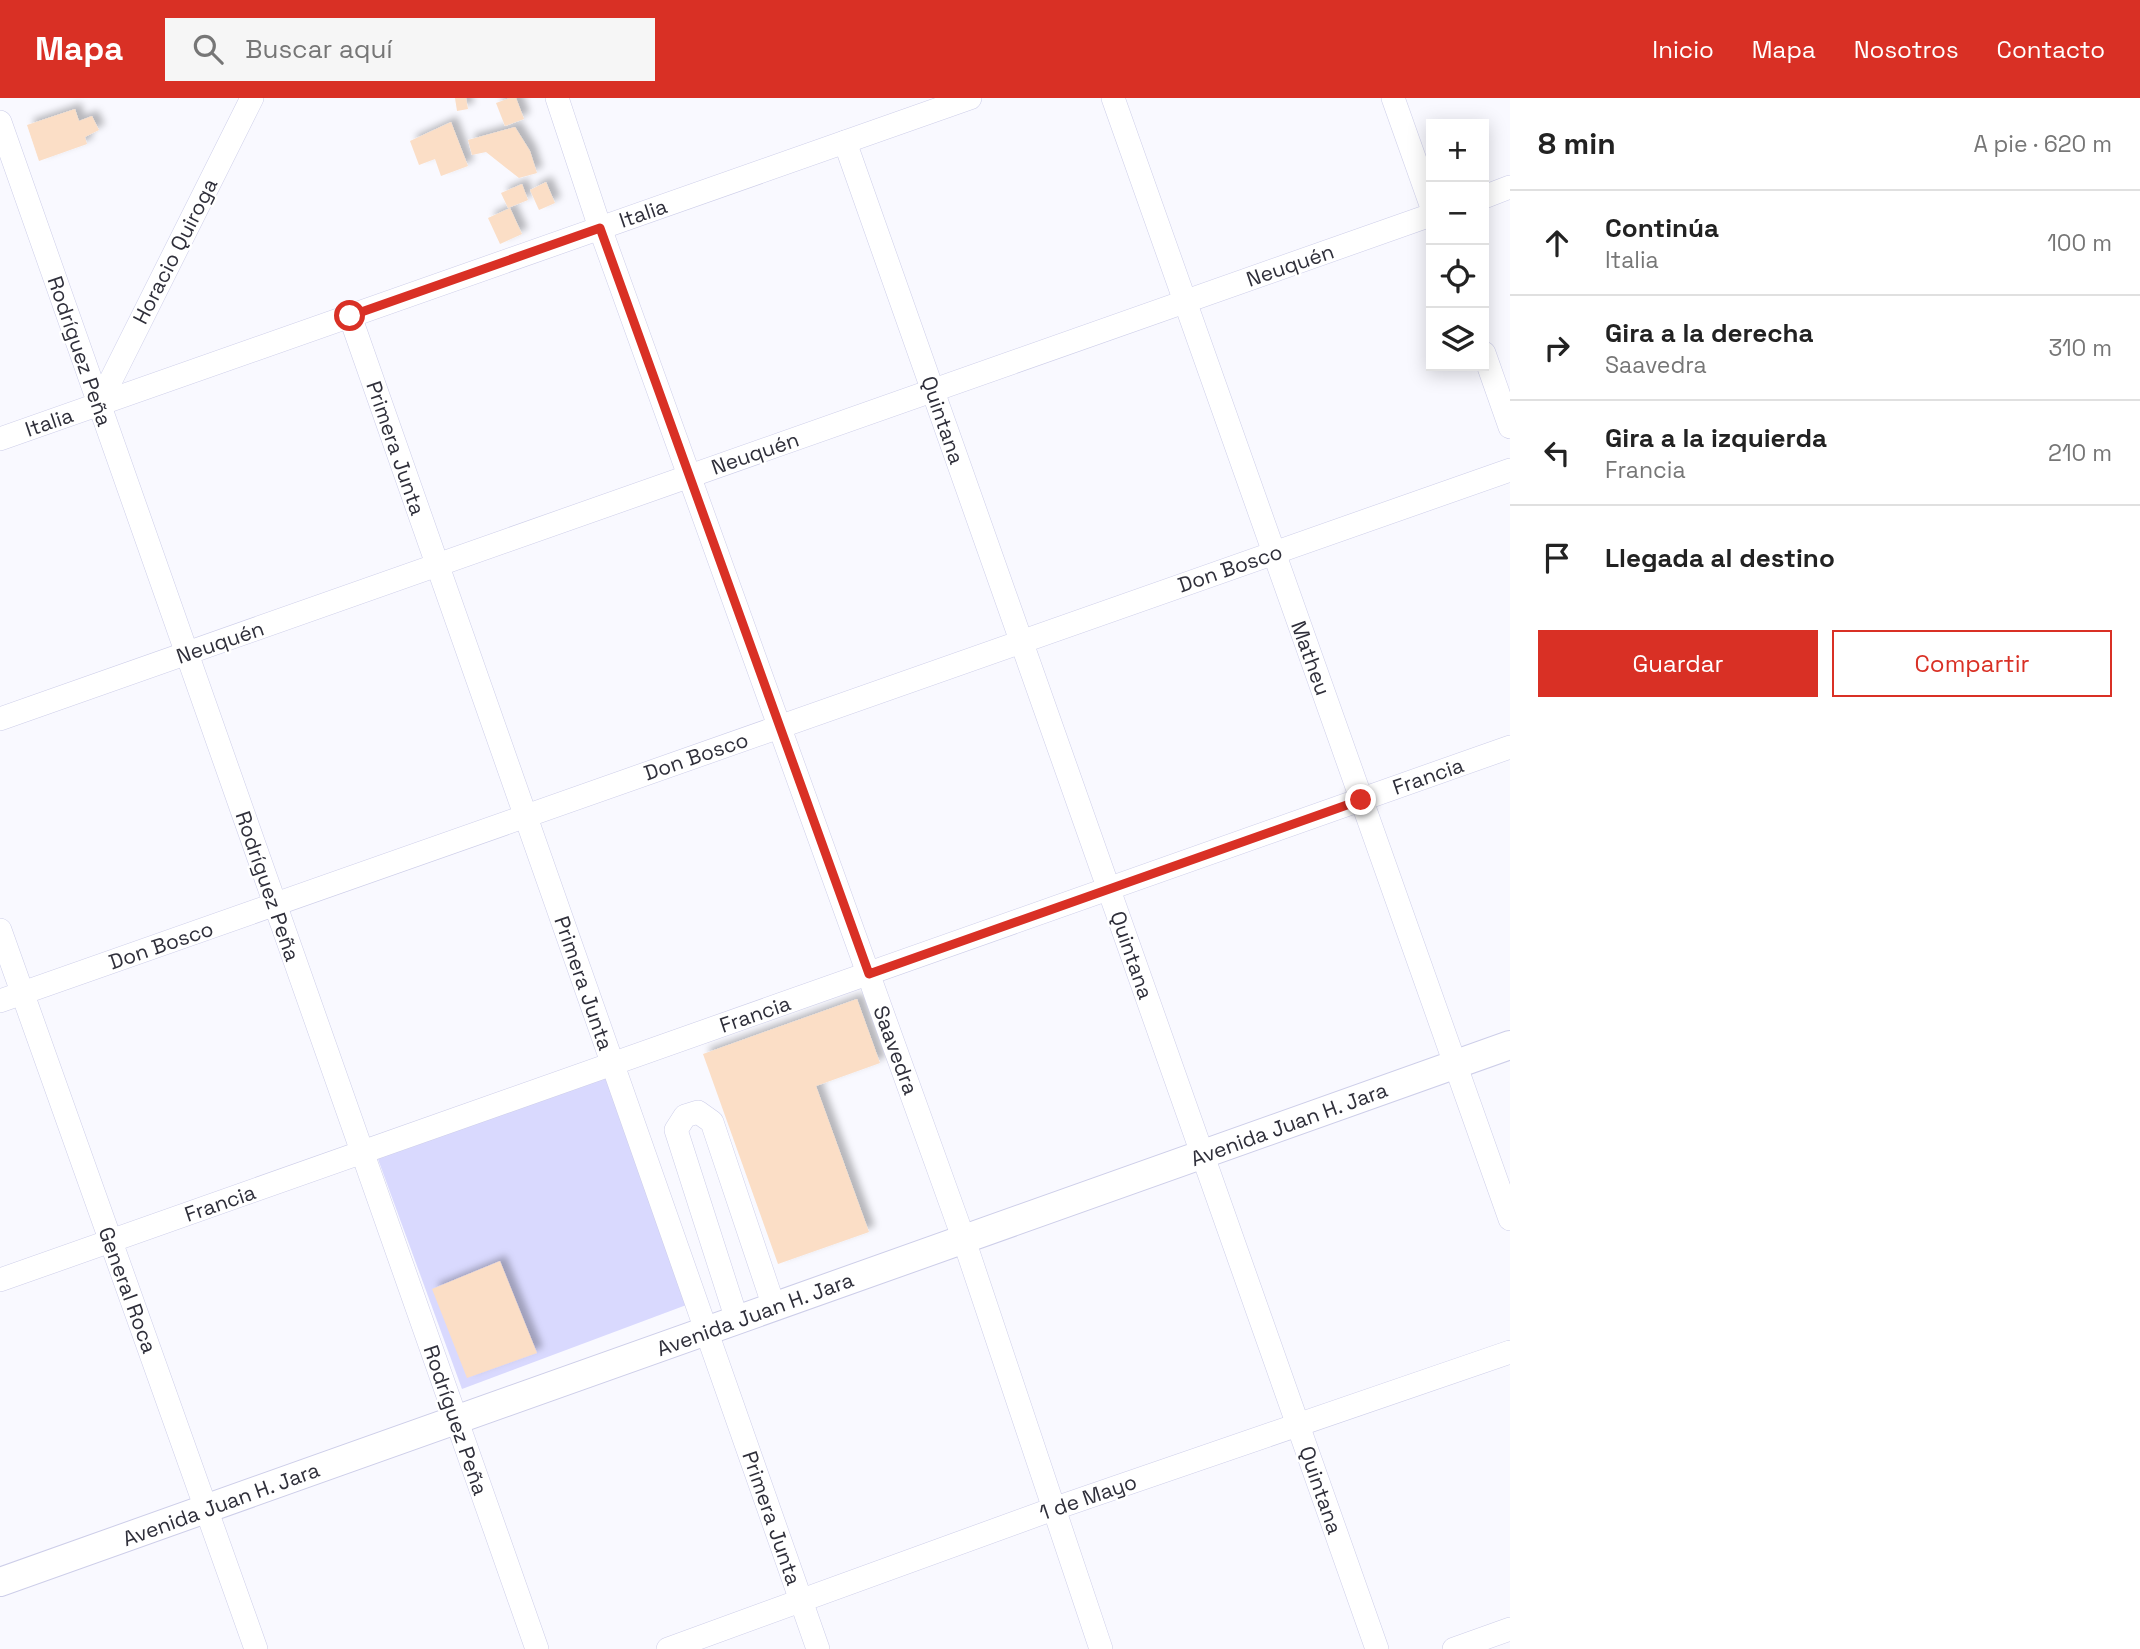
<!DOCTYPE html>
<html lang="es">
<head>
<meta charset="utf-8">
<style>
  body { margin:0; font-family:"Space Grotesk",sans-serif; background:#f6f6f6; color:#222 }
  .controls { position:absolute; right:21px; top:21px; display:grid; overflow:hidden; border-radius:0px; box-shadow:0 4px 18px #0003 }
  .controls button { width:63px; height:63px; display:grid; place-items:center; padding:0; border:0; border-bottom:2px solid #e0e0e0; background:#fff; color:#222; font:35px sans-serif }
  .stop { position:absolute; width:21px; height:21px; margin:-16px; border:5px solid #d93025; border-radius:50%; background:#fff }
  .stop.end { background:#d93025; border-color:#fff; box-shadow:0 2px 7px #0008 }
  .list { margin:0; padding:0; list-style:none }
  h2 { display:flex; justify-content:space-between; align-items:center; height:91px; margin:0; padding:0 28px; font-size:30px }
  h2 small { font-size:23px; font-weight:400; color:#767676 }
  .list li { display:grid; grid-template-columns:46px 1fr auto; gap:21px; align-items:center; box-sizing:border-box; height:105px; padding:0 28px; border-top:2px solid #e0e0e0 }
  .list b { display:block; font-size:26px; white-space:nowrap }
  .list p { margin:0; font-size:23px; white-space:nowrap; color:#767676 }
  .list em { font-size:23px; font-style:normal; color:#767676 }
  .actions { display:flex; gap:14px; padding:21px 28px }
  .actions a { flex:1; padding:16px 0; border:2px solid #d93025; border-radius:0px; text-align:center; font-size:24px; color:#d93025 }
  .actions .main { background:#d93025; color:#fff }
  .icon { flex:none; width:38px; height:38px; fill:none; stroke:currentColor; stroke-width:2; stroke-linecap:round; stroke-linejoin:round }
  .map { position:relative; flex:none; width:1510px; height:1551px; overflow:hidden }
  header { display:flex; align-items:center; gap:42px; box-sizing:border-box; height:98px; padding:0 35px; background:#d93025; color:#fff }
  header strong { font-size:33px }
  nav { display:flex; gap:38px; margin-inline-start:auto; font-size:24px }
  .search { width:490px; height:63px; background:#f6f6f6; display:flex; align-items:center; gap:18px; box-sizing:border-box; padding:0 24px; border-radius:0px; color:#767676; font-size:26px }
  main { display:flex }
  aside { flex:1; background:#fff }
  .map>svg:first-child { display:block }
</style>
</head>
<body>
<header>
<strong>Mapa</strong>
<div class="search"><svg class="icon" aria-label="search" viewBox="0 0 24 24"><circle cx="10" cy="10" r="6"/><path d="M15 15l6 6"/></svg>Buscar aquí</div>
<nav><a>Inicio</a><a>Mapa</a><a>Nosotros</a><a>Contacto</a></nav>
</header>
<main>
<div class="map">
<svg width="1510" height="1551" viewBox="0 0 1510 1551">
  <defs>
    <filter id="shadow"><feDropShadow dx="6" dy="-6" stdDeviation="3.5" flood-color="#0004"/></filter>
  </defs>
  <rect width="100%" height="100%" fill="#f9f9ff"/>
  <!-- green -->
  <polygon fill="#d9d9fe" points="607,970 689,1206 462,1291 375,1053"/>
  <!-- building -->
  <g fill="#fbdec6" filter="url(#shadow)">
    <polygon points="455,0 466,0 468,11 457,13"/>
    <polygon points="510,0 516,0 524,21 505,28 496,5"/>
    <polygon points="75,11 79,23 92,18 99,32 85,39 87,46 39,63 27,27"/>
    <polygon points="451,24 468,68 441,78 435,61 419,67 410,43"/>
    <polygon points="515,29 530,53 537,75 519,80 486,54 472,57 468,42"/>
    <polygon points="546,84 555,105 539,112 530,92"/>
    <polygon points="522,86 528,102 508,110 501,95"/>
    <polygon points="510,110 522,136 500,146 488,120"/>
    <polygon points="857,901 880,965 816,988 869,1134 778,1166 703,956"/>
    <polygon points="500,1163 537,1255 467,1280 432,1191"/>
  </g>
  <g fill="none" stroke-linecap="round" stroke-linejoin="round">
    <!-- minor casing -->
    <g stroke="#cdcee9" stroke-width="24">
      <g id="minor">
        <polyline points="557,0 600,130 964,1142 1101,1551"/>
        <polyline points="1113,0 1510,1121"/>
        <polyline points="1393,0 1431,107"/>
        <polyline points="0,24 537,1551"/>
        <polyline points="845,44 1377,1551"/>
        <polyline points="1484,99 1510,89"/>
        <polyline points="350,218 818,1551"/>
        <polyline points="1484,255 1510,329"/>
        <polyline points="99,306 252,0"/>
        <polyline points="0,341 970,0"/>
        <polyline points="0,621 1431,117"/>
        <polyline points="0,832 256,1551"/>
        <polyline points="0,903 1510,372"/>
        <polyline points="0,1182 1510,649"/>
        <polyline points="737,1222 676,1032 685,1018 698,1014 712,1024 774,1209"/>
        <polyline points="668,1551 1053,1411 1510,1254"/>
        <polyline points="1454,1551 1510,1531"/>
      </g>
    </g>
    <!-- major casing -->
    <g stroke="#cdcee9" stroke-width="30">
      <polyline id="major" points="0,1484 1510,947"/>
    </g>
    <!-- minor -->
    <use href="#minor" stroke="#fff" stroke-width="23"/>
    <!-- major -->
    <use href="#major" stroke="#fff" stroke-width="28"/>
  </g>
  <g fill="none" stroke-linecap="round" stroke-linejoin="round">
    <!-- route -->
    <polyline stroke="#d93025" stroke-width="9" points="350,218 600,130 869,876 1361,702"/>
  </g>
  <g text-anchor="middle" dominant-baseline="central" stroke-width="5" stroke-linejoin="round" paint-order="stroke">
    <!-- street labels -->
    <g font-size="21" fill="#2f2f3a" stroke="#fff">
      <text transform="translate(643 115) rotate(-19)">Italia</text>
      <text transform="translate(175 153) rotate(-63)">Horacio Quiroga</text>
      <text transform="translate(1290 167) rotate(-19)">Neuquén</text>
      <text transform="translate(80 253) rotate(71)">Rodríguez Peña</text>
      <text transform="translate(943 322) rotate(71)">Quintana</text>
      <text transform="translate(49 324) rotate(-19)">Italia</text>
      <text transform="translate(396 350) rotate(71)">Primera Junta</text>
      <text transform="translate(755 355) rotate(-19)">Neuquén</text>
      <text transform="translate(1230 470) rotate(-19)">Don Bosco</text>
      <text transform="translate(220 544) rotate(-19)">Neuquén</text>
      <text transform="translate(1311 560) rotate(70)">Matheu</text>
      <text transform="translate(696 658) rotate(-19)">Don Bosco</text>
      <text transform="translate(1428 678) rotate(-19)">Francia</text>
      <text transform="translate(268 788) rotate(71)">Rodríguez Peña</text>
      <text transform="translate(161 847) rotate(-19)">Don Bosco</text>
      <text transform="translate(1132 857) rotate(71)">Quintana</text>
      <text transform="translate(584 885) rotate(71)">Primera Junta</text>
      <text transform="translate(755 916) rotate(-19)">Francia</text>
      <text transform="translate(896 952) rotate(70)">Saavedra</text>
      <text transform="translate(1289 1026) rotate(-20)">Avenida Juan H. Jara</text>
      <text transform="translate(220 1105) rotate(-19)">Francia</text>
      <text transform="translate(128 1192) rotate(70)">General Roca</text>
      <text transform="translate(755 1216) rotate(-20)">Avenida Juan H. Jara</text>
      <text transform="translate(456 1322) rotate(71)">Rodríguez Peña</text>
      <text transform="translate(1321 1392) rotate(71)">Quintana</text>
      <text transform="translate(1088 1399) rotate(-19)">1 de Mayo</text>
      <text transform="translate(221 1406) rotate(-20)">Avenida Juan H. Jara</text>
      <text transform="translate(772 1420) rotate(71)">Primera Junta</text>
    </g>
  </g>
</svg>
<div class="controls">
<button>+</button>
<button>−</button>
<button><svg class="icon" aria-label="locate" viewBox="0 0 24 24"><circle cx="12" cy="12" r="6"/><path d="M12 2v4M12 18v4M2 12h4M18 12h4"/></svg></button>
<button><svg class="icon" aria-label="layers" viewBox="0 0 24 24"><path d="M12 4l9 5-9 5-9-5zM3 14l9 5 9-5"/></svg></button>
</div>
<div class="stop" style="left:350px;top:218px"></div>
<div class="stop end" style="left:1361px;top:702px"></div>
</div>
<aside>
<h2>8 min<small>A pie · 620 m</small></h2>
<ul class="list">
<li><svg class="icon" aria-label="ahead" viewBox="0 0 24 24"><path d="M12 20V5M6 11l6-6 6 6"/></svg><div><b>Continúa</b><p>Italia</p></div><em>100 m</em></li>
<li><svg class="icon" aria-label="right" viewBox="0 0 24 24"><path d="M7 20v-9h11M14 6l5 5-5 5"/></svg><div><b>Gira a la derecha</b><p>Saavedra</p></div><em>310 m</em></li>
<li><svg class="icon" aria-label="left" viewBox="0 0 24 24"><path d="M17 20v-9H6M10 6l-5 5 5 5"/></svg><div><b>Gira a la izquierda</b><p>Francia</p></div><em>210 m</em></li>
<li><svg class="icon" aria-label="arrive" viewBox="0 0 24 24"><path d="M6 21V4h12l-3 4 3 4H6"/></svg><div><b>Llegada al destino</b></div></li>
</ul>
<div class="actions"><a class="main">Guardar</a><a>Compartir</a></div>
</aside>
</main>
</body>
</html>
